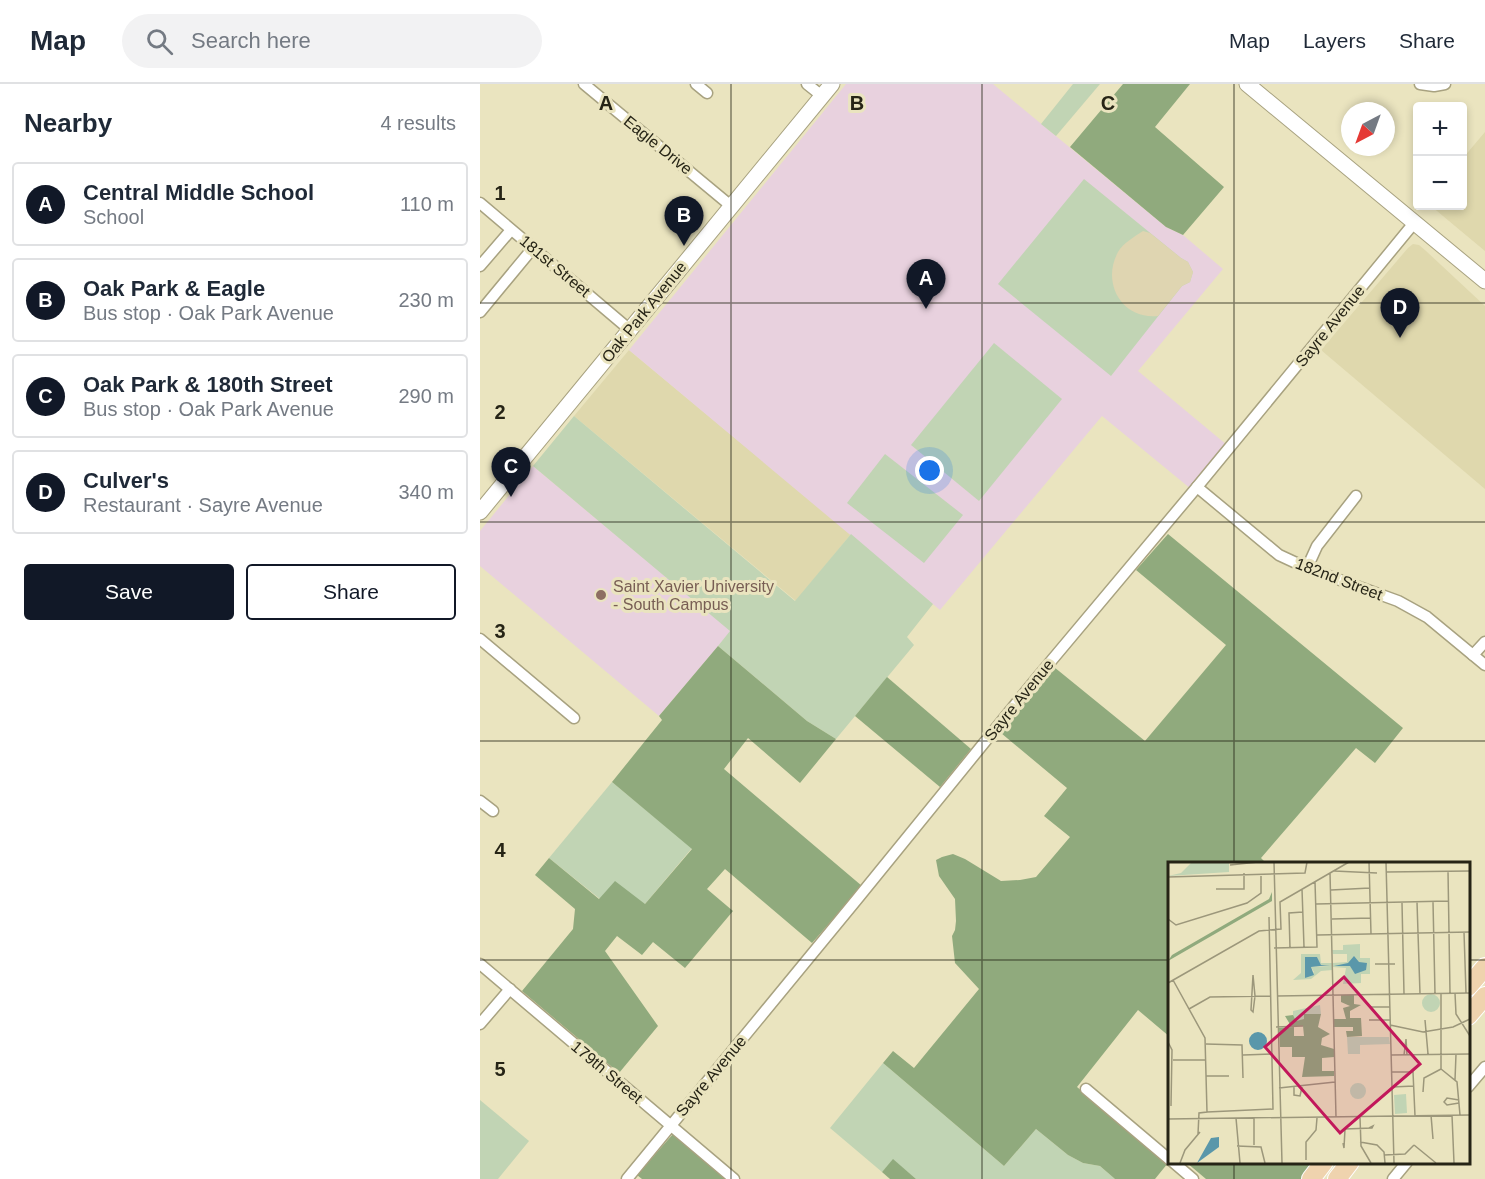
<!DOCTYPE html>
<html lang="en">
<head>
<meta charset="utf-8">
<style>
  body { margin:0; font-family:Arial,sans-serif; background:#f2f2f3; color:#1f2937 }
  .controls { position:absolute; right:18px; top:18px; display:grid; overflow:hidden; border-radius:6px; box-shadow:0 3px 9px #0003 }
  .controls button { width:54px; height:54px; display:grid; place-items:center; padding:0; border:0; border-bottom:2px solid #e0e1e3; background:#fff; color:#1f2937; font:30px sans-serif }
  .compass { position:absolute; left:861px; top:18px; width:54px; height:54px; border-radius:50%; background:#fff; box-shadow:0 3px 9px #0003; rotate:221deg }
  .you { position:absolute; left:450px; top:387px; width:21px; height:21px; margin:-15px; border:4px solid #fff; border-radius:50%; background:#1a73e8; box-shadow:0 0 0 9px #1a73e833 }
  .badge { display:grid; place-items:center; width:39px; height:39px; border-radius:50%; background:#111827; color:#fff; font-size:20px; font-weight:700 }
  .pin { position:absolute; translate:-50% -50px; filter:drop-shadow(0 2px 3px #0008) }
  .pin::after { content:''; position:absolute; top:32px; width:21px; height:18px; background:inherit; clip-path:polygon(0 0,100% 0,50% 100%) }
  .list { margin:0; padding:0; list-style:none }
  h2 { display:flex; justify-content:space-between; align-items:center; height:78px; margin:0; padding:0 24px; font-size:26px }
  h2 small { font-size:20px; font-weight:400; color:#747a83 }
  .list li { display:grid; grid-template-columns:39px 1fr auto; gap:18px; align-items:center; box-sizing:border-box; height:84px; margin:0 12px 12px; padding:0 12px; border:2px solid #e0e1e3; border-radius:6px }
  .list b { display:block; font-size:22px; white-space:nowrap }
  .list p { margin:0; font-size:20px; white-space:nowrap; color:#747a83 }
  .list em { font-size:20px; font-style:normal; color:#747a83 }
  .actions { display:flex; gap:12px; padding:18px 24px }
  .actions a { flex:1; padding:14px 0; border:2px solid #111827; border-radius:6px; text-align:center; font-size:21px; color:#111827 }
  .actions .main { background:#111827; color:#fff }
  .icon { flex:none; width:33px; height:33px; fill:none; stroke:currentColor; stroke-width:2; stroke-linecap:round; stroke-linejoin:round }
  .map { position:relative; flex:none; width:1005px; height:1095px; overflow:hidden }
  header { display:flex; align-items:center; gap:36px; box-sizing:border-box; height:84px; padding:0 30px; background:#fff; border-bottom:2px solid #e0e1e3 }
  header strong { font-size:28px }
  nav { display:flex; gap:33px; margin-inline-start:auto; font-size:21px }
  .search { width:420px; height:54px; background:#f2f2f3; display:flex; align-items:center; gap:15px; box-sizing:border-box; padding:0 21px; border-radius:33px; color:#747a83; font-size:22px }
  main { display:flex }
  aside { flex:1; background:#fff }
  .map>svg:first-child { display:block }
</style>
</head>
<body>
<header>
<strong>Map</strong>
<div class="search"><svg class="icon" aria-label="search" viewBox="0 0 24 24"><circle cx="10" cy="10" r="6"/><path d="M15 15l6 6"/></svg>Search here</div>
<nav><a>Map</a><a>Layers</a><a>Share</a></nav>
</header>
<main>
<aside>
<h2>Nearby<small>4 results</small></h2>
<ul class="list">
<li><span class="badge">A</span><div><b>Central Middle School</b><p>School</p></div><em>110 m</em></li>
<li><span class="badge">B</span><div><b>Oak Park &amp; Eagle</b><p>Bus stop · Oak Park Avenue</p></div><em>230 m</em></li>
<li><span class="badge">C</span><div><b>Oak Park &amp; 180th Street</b><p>Bus stop · Oak Park Avenue</p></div><em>290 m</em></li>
<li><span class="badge">D</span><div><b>Culver's</b><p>Restaurant · Sayre Avenue</p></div><em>340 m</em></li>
</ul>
<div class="actions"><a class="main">Save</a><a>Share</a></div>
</aside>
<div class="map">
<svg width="1005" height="1095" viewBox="0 0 1005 1095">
  <rect width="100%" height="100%" fill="#eae4bf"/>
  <!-- built -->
  <g fill="#dfd8ad">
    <polygon points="1005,48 1005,167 951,122 982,122 983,74"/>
    <polygon points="933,160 939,161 946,167 1005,222 1005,405 841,266 928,164"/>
    <polygon points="149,266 371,450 316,517 94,332"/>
  </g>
  <!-- education -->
  <g fill="#e8d1de">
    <polygon points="366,0 513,0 686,143 703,151 743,185 658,287 747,361 711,405 622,332 460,526 149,266"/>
    <polygon points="53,382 251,547 179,632 0,482 0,447"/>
  </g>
  <!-- green -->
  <g fill="#c1d4b4">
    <polygon points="593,0 620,0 576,52 561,40"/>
    <polygon points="604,95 701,174 708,178 713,188 710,198 702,202 631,292 518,200"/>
    <polygon points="514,259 582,315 499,417 431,361"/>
    <polygon points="94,332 315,517 371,450 453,520 427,553 434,561 356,655 327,637 238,562 250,547 53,382"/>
    <polygon points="405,370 483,431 444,479 367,419"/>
    <polygon points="132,698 212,764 165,820 120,815 69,774"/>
    <polygon points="403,979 524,1082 556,1045 588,1071 603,1079 620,1082 635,1095 436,1095 413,1076 402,1088 350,1044"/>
    <polygon points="0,1016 49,1057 18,1095 0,1095"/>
  </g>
  <!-- forest -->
  <g fill="#90aa7d">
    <polygon points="643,0 710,0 675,43 744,103 703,151 686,143 590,63"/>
    <polygon points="688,450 923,644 895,679 876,664 781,774 787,780 690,780 690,953 658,926 597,1003 688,1079 675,1095 635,1095 620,1082 603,1079 588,1071 556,1045 524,1082 403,979 413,967 434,984 499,905 475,879 472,852 475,846 476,837 475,815 459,792 456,776 462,773 473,770 485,775 521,797 540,796 556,793 590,753 564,732 587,704 521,649 574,583 665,657 746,561 656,486"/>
    <polygon points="238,562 327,637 356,655 320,699 268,654 244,685 382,802 332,859 245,785 227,805 253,827 205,884 173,858 162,871 137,852 125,867 178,942 139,989 42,907 93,845 95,825 55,791 69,774 119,815 135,797 165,820 212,765 132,698 182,636 179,632"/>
    <polygon points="407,593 491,665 460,703 375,632"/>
    <polygon points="193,1050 246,1095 162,1095 157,1091"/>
    <polygon points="413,1075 436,1095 410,1095 402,1088"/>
    <polygon points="707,1079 837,1079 824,1095 726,1095"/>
  </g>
  <!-- sand -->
  <path fill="#dfd5b1" d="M663,147L670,149L701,174L708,178L713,188L710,198L702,202L678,232C642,236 621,199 638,168C643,159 654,153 663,147Z"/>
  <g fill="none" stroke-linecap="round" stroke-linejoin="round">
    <!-- street casing -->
    <g stroke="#a8a280" stroke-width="13">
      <g id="street">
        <polyline points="104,0 251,122"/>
        <polyline points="216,0 227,9"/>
        <polyline points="327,0 342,12"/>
        <polyline points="940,0 954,2 965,0"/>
        <polyline points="0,119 150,246"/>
        <polyline points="0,182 31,146"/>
        <polyline points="0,228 53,164"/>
        <polyline points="717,403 799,471 827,484 918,517 947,533 1005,581"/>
        <polyline points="827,484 837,462 876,412"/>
        <polyline points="0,555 94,634"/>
        <polyline points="993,571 1005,558"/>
        <polyline points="0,717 13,727"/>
        <polyline points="0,880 254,1095"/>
        <polyline points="0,940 30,905"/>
        <polyline points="988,1003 1005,983"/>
        <polyline points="606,1005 690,1076"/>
        <polyline points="693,1078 713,1095"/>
        <polyline points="147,1095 378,814 556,595 717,403 934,139"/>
        <polyline points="913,1095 927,1078"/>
      </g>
    </g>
    <!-- secondary casing -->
    <g stroke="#a8a280" stroke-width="17">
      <g id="secondary">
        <polyline points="767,0 1005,197"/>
        <polyline points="0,428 352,0"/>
      </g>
    </g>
    <!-- primary casing -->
    <g stroke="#fff" stroke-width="20">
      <g id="primary">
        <polyline points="988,903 1005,883"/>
        <polyline points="988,932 1005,912"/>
        <polyline points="831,1095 844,1078"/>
        <polyline points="857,1095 870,1078"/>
      </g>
    </g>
    <!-- street -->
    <use href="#street" stroke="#fff" stroke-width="10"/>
    <!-- secondary -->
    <use href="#secondary" stroke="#fff" stroke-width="15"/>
    <!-- primary -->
    <use href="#primary" stroke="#efd3ae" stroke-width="18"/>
  </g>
  <!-- grid -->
  <path fill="none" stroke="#262416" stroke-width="1.5" stroke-opacity="0.55" d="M251,0V1095M502,0V1095M754,0V780M0,219H1005M0,438H1005M0,657H1005M0,876H690M988,876H1005M754,1078V1095"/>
  <!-- markers -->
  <circle fill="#8d6e63" stroke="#eae4bf" stroke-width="2" cx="121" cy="511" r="6"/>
  <g text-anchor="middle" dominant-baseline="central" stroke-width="6" stroke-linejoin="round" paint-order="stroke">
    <!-- street labels -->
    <g font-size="16" fill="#262416" stroke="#eae4bf">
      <text transform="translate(178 61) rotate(39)">Eagle Drive</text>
      <text transform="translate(75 182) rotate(40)">181st Street</text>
      <text transform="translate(164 228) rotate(-51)">Oak Park Avenue</text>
      <text transform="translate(850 242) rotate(-51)">Sayre Avenue</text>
      <text transform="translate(859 495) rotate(21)">182nd Street</text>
      <text transform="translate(539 616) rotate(-51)">Sayre Avenue</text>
      <text transform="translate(127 988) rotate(40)">179th Street</text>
      <text transform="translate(231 992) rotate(-50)">Sayre Avenue</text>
    </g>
    <!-- education labels -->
    <g font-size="16" fill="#785e54" stroke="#eae4bf" text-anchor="start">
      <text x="133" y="502">Saint Xavier University<tspan x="133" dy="18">- South Campus</tspan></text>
    </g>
  </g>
  <!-- overview -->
  <g transform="translate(688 778)">
    <rect width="302" height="302" fill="#eae4bf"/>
    <path d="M24,0H61V10L0,14L13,11ZM192,82V96H202V112H193V121L175,122L178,106L165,105V101L179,100V92H165L164,88H175V83ZM133,92H152L153,101H164V108L153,109L143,117L125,118L133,111ZM137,95H149L153,103L161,104L143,105L146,110L137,116ZM254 141a9 9 0 1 1 18 0a9 9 0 1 1-18 0ZM152,143L153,152H136V158L125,159V149ZM179,175H221L222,182L192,183V192H180ZM182 229a8 8 0 1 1 16 0a8 8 0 1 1-16 0ZM238,232L239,251L227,252L226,233Z" fill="#c1d4b4" fill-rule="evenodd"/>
    <path d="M104,30V39L0,99L4,93L101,37ZM173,133H186V142L193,143L182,149V156H193L194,174L179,175L178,169H185V165H166V157H178L175,146L182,144L173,140ZM136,152H153L150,165L162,172L154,176L153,183L166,187V195L154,196V209H166V214L134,215L137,195H124V185H112L111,166L126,165V174H136L135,164H123L117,154L125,153L128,159L136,157Z" fill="#90aa7d"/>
    <path d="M186,94L191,100L199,101L198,108L187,112L182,104H166L180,101ZM137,95H149L153,103H162L143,105L146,113L137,116ZM81 179a9 9 0 1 1 18 0a9 9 0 1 1-18 0ZM51,275V285L29,301L43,276Z" fill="#5a97aa"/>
    <path fill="none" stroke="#9c977b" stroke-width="1.5" d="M106,0L114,301M201,0L203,72M218,0L226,301M62,3L90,0M166,9L209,11M280,9L282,131M218,10L302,9M162,11L168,255M0,15L137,11L139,0M48,27H76V11M134,27L136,85M163,28L202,26M249,40L252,132M265,40L267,132M234,41L236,132M148,42L280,39M0,57L8,63L79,41L93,31V12M164,57L203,56M296,70L298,131M149,73L302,70M106,86L149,85L147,20M122,86L121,51L135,50M207,102H227M85,113L87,134L85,150L83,148ZM5,118L37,176L39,250L31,251L30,272M0,121L91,69L113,67L112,40L181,0M287,131L288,152L302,174M273,132V207L289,220L292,253M109,134L302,131M201,145H222M21,147L42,135L103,134M201,158H222M257,158L260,192M222,163L255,170L285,165L302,157M108,165L135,164M0,180L4,188L3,244M38,182L74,183L75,216M75,193L105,192M223,193L302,192M236,193L238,177L239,193M5,198H38M224,210H245L247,254M38,214H61M287,218L288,192M126,225V233L132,234L134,225M224,225L246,224M111,226L167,220M255,230L256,216L273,207M291,238L279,236L276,240L279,243L291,241M39,250L105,247L101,55M263,253L265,277M284,253L286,301M192,255L193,284L203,301M68,256L72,301M86,256V283M0,257L302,253M192,280L209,283L216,290L217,301M175,281L176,286L177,267L204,266L205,264L201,266M246,283L268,301M69,284L93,285L97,301M216,293L237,292L246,283M138,298V280L148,268L149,256M12,301L17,288L32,270"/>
    <path fill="#c2185b" fill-opacity="0.15" stroke="#c2185b" stroke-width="3" d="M176,115L252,202L172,271L97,185Z"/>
    <rect width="302" height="302" fill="none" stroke="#262416" stroke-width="3"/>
  </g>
  <g font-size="20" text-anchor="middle" font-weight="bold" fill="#262416" stroke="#eae4bf" stroke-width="6" stroke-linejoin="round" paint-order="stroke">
    <text x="126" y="26">A</text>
    <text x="377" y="26">B</text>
    <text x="628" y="26">C</text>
    <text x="20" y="116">1</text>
    <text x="20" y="335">2</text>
    <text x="20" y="554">3</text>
    <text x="20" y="773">4</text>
    <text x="20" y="992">5</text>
  </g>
</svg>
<div class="controls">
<button>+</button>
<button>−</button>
</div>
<svg class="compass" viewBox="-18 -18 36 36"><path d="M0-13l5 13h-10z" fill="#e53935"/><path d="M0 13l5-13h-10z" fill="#747a83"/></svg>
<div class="you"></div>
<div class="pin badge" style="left:446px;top:225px">A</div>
<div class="pin badge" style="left:204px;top:162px">B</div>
<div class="pin badge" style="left:31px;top:413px">C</div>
<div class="pin badge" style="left:920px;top:254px">D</div>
</div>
</main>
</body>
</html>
